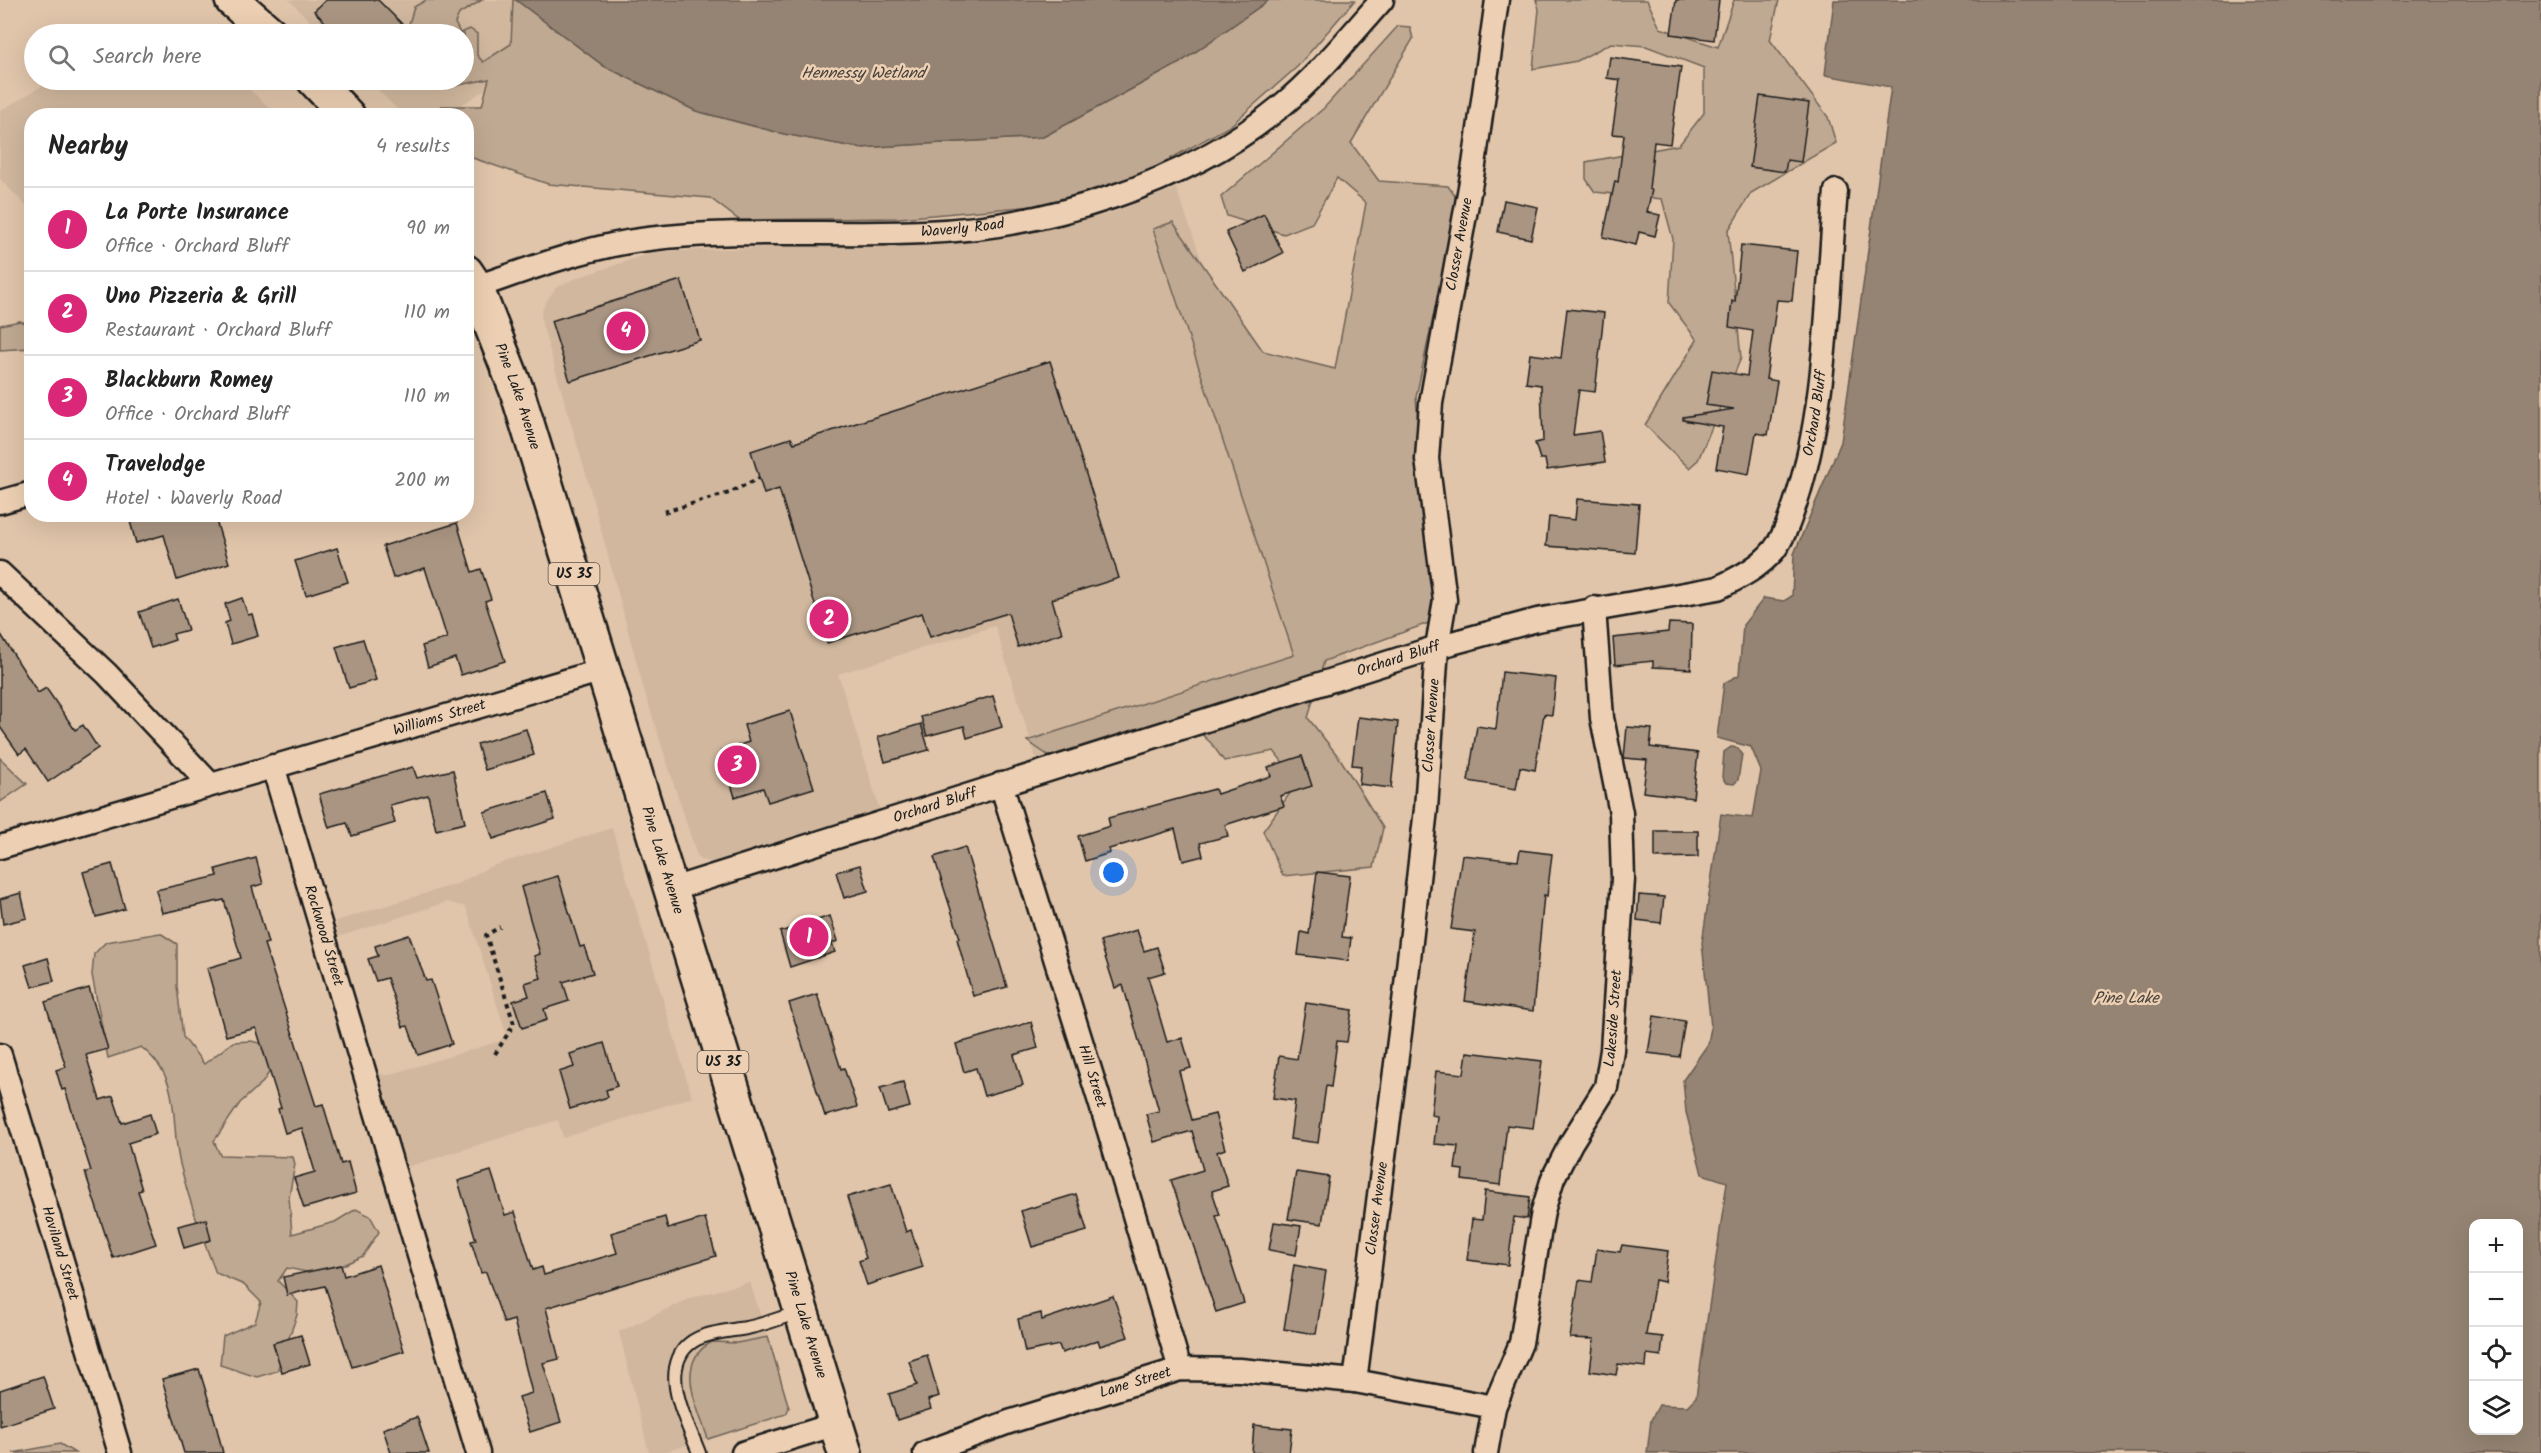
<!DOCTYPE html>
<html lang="en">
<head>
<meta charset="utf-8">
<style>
  body { margin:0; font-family:Kalam,sans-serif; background:#f6f6f6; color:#222 }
  .controls { position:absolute; right:18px; bottom:18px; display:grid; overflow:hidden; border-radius:12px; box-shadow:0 6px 24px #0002 }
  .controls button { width:54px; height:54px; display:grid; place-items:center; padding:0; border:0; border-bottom:2px solid #e0e0e0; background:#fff; color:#222; font:30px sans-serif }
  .you { position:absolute; left:1114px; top:873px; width:21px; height:21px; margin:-15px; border:4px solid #fff; border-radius:50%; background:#1a73e8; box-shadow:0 0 0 9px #1a73e833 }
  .badge { display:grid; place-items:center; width:39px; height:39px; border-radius:50%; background:#db2777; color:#fff; font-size:20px; font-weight:700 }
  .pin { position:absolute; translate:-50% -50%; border:3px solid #fff; box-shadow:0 2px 6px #0006 }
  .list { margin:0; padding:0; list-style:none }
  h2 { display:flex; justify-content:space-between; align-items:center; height:78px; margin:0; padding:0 24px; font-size:26px }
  h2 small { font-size:20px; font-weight:400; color:#767676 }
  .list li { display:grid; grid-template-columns:39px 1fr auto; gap:18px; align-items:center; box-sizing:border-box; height:84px; padding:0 24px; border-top:2px solid #e0e0e0 }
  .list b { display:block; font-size:22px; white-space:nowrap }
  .list p { margin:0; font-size:20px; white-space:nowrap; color:#767676 }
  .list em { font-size:20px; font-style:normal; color:#767676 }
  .icon { flex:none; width:33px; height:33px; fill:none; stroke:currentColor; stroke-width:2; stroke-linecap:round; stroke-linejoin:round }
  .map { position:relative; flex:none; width:2541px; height:1453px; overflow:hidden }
  .search { position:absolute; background:#fff; box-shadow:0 6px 24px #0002; left:24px; top:24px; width:450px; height:66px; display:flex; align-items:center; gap:15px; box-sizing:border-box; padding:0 21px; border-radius:33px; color:#767676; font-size:22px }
  .panel { position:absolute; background:#fff; box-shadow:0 6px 24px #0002; left:24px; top:108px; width:450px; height:414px; border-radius:24px }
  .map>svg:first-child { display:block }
</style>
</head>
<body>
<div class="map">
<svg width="2541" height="1453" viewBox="0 0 2541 1453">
  <rect width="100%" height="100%" fill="#e0c5aa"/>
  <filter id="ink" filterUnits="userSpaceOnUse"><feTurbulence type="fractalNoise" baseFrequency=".0167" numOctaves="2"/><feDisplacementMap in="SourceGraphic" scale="12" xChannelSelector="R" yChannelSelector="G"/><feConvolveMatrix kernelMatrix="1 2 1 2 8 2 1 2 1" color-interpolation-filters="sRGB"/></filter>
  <g filter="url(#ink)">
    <!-- built -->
    <g fill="#d0b79e">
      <polygon points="289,0 516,0 566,37 446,115 403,115 368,80 464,80 464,34 323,34"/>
      <polygon points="52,80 239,80 277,115 32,116 31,211 0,179 0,111"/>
      <polygon points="1176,188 1346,665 1037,762 995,626 838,674 880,810 712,862 700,860 696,853 644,690 589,485 542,324 541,312 547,300 556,288 574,279 653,252 1000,238 1109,214"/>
      <polygon points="612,828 692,1097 563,1138 558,1120 407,1167 379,1072 385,1076 500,1041 506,1033 466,907 447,902 338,937 336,921 459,883 489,867"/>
      <polygon points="750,1282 789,1408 786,1414 708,1439 660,1453 649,1453 619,1332 690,1298"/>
    </g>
    <!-- green -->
    <g fill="#c0a992" stroke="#6e6257" stroke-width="1.5">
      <polygon points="426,0 482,0 459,14 455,23 460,33 470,29 477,34 477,55 483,62 511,44 513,0 516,0 604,66 696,111 784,134 860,148 1043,137 1178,64 1269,0 1355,0 1297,67 1230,126 1121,186 1034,206 899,218 739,220 710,198 548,184 470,157 467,154 466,116 439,115 441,106 482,106 489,79 439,89 432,80 464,80 464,34 406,34 414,7"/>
      <polygon points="1536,0 1647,0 1660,28 1718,47 1734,0 1779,0 1770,40 1828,117 1836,143 1751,193 1728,231 1741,358 1698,460 1689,468 1645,425 1697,340 1669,303 1673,239 1662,199 1595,192 1586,179 1586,162 1679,145 1704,113 1704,68 1646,46 1611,43 1577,61 1533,69 1539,9"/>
      <polygon points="1398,26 1410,27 1413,39 1351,143 1379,181 1448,186 1458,200 1416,397 1434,621 1324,661 1308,718 1341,760 1383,828 1374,867 1283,876 1263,831 1298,782 1274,751 1224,761 1211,743 1181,715 1052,758 1027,741 1294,655 1153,229 1173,222 1263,351 1335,369 1366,203 1337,178 1312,223 1284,234 1227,216 1221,197 1324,108"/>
      <polygon points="20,321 31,325 31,348 0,350 0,325"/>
      <polygon points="0,758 27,784 0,802"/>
      <path d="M160,933L177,944V986L183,1037L204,1064L233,1042L251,1041L284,1049L263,1082L240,1103L214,1141L220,1155L293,1157L295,1164L289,1197L292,1234L335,1222L356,1209L370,1216L379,1232L363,1256L322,1275L287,1268L278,1281L298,1302L297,1315L277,1371L257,1377L220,1365L223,1336L255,1322L261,1302L244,1285L216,1273C202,1238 189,1200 180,1164C169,1120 184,1080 141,1047L108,1058L92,975L94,954L106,942Z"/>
      <path d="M768,1337L789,1408L786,1414L708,1439C698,1408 673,1362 712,1342L737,1343Z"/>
      <polygon points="60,1444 75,1453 13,1453"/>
    </g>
    <!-- water -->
    <g fill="#958473" stroke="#655a50" stroke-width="1.5" fill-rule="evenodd">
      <polygon points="516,0 1269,0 1178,64 1043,137 859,148 784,134 696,111 604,66"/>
      <path d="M1834,0H2541V1453H1647L1651,1420L1659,1405L1687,1406L1696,1397L1727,1182L1702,1174L1686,1112L1683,1080L1708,1044L1711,1027L1702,943L1721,814L1753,818L1761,771L1751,747L1717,738L1724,683L1739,675L1743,625L1764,598L1784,601L1792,596L1794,554L1841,442L1891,87L1825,75ZM2474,1224H2518V1430H2474Z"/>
      <polygon points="1731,747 1738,748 1742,754 1738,780 1734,784 1726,783 1722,777 1724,752"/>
    </g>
    <!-- building -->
    <g fill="#aa9582" stroke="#1c1c1c" stroke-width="1.5">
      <polygon points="326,0 378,0 412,34 337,34 314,11"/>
      <polygon points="1676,0 1719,0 1714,40 1671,34"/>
      <polygon points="1610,57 1681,67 1670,144 1654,142 1649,189 1652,190 1647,212 1660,215 1655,236 1639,232 1636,245 1603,237 1615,181 1618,182 1624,135 1612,134 1620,80 1607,78"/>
      <polygon points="1760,96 1809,103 1801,162 1787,160 1785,172 1750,167"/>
      <polygon points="1504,200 1538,207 1531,239 1498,232"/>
      <polygon points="1264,214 1283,253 1245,272 1226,232"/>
      <polygon points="1741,245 1797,251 1792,301 1777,300 1766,379 1777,381 1768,435 1756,433 1749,474 1716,468 1723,427 1683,420 1683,417 1734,409 1706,405 1712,370 1747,376 1753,331 1729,327 1732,301 1735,302"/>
      <polygon points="681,280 700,340 570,381 551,321"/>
      <polygon points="1567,309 1604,313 1595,392 1579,390 1573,435 1600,431 1605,462 1547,470 1545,459 1540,459 1535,443 1543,441 1541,385 1526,383 1530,354 1561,358"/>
      <polygon points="1050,361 1119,578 1052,599 1062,633 1018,647 1008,613 930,637 922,613 827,643 779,489 764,494 751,451 791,438 794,443"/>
      <polygon points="1577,499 1639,504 1635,553 1546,546 1549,517 1575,520"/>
      <polygon points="128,514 214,514 229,563 177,580 164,535 136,543"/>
      <polygon points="457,523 472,572 481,569 491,599 485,601 505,661 461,675 455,658 428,667 422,646 447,638 425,568 393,578 383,546"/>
      <polygon points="337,548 348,582 306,595 295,561"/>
      <polygon points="242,598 248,615 252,614 258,636 231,644 225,623 230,621 225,604"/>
      <polygon points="178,599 188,630 173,634 175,640 151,648 139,612"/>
      <polygon points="1669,623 1692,624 1691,669 1653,667 1653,661 1615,665 1613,638 1668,632"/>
      <polygon points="0,633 38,693 46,688 75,730 83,725 98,748 48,782 26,749 19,754 0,727"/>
      <polygon points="363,639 376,680 349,688 336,647"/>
      <polygon points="1502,672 1556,678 1552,715 1544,714 1535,770 1520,767 1516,789 1468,781 1477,726 1496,729"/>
      <polygon points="993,696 1002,727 967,738 964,726 927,736 921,717"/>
      <polygon points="790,711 814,788 768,802 763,788 735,797 721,751 749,742 744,725"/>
      <polygon points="1358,717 1398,722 1391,788 1359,784 1361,766 1352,765"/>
      <polygon points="921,724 929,750 885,762 878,737"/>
      <polygon points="1627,727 1652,729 1650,747 1698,753 1693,798 1643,792 1647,760 1624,758"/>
      <polygon points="526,729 534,755 485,770 477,744"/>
      <polygon points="1302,756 1312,786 1280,796 1284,806 1225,825 1228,836 1200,843 1203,856 1183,861 1175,829 1109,849 1110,853 1085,861 1078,836 1110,826 1108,818 1215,789 1217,794 1271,776 1268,767"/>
      <polygon points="413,767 417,778 453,770 465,823 436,830 428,795 390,805 395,823 352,836 347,823 329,828 319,794"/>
      <polygon points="547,793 555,819 493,839 484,812"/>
      <polygon points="1655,831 1698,831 1698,857 1655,858"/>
      <polygon points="965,847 1007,987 973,996 957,939 960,938 934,857"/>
      <polygon points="1520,850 1552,854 1547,896 1544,895 1533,1011 1465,1001 1475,932 1451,929 1462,855 1518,861"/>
      <polygon points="256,858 263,884 252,887 268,943 264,944 316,1106 323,1104 341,1164 348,1162 356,1193 304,1208 294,1178 315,1172 302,1128 285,1133 278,1109 281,1108 256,1028 226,1036 207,968 241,958 224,900 162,913 156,890 218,876 216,869"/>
      <polygon points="112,864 125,909 96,917 83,872"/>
      <polygon points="860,865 868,891 844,898 836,872"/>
      <polygon points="1317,872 1350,876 1342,937 1351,938 1348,961 1298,955 1301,932 1309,934"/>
      <polygon points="558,876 580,947 584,946 593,973 563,982 569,1001 544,1009 547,1020 522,1028 513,1001 529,996 525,983 541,978 534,956 540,954 521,887"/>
      <polygon points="21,893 27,918 3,924 0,899"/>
      <polygon points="1639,895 1664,897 1661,923 1637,920"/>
      <polygon points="830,916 838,941 832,943 835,952 790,967 780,932"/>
      <polygon points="1137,930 1144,951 1157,947 1165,972 1148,977 1167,1042 1182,1038 1191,1068 1179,1071 1192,1120 1215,1114 1225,1149 1217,1152 1228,1186 1212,1191 1220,1215 1216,1216 1244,1303 1216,1312 1171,1180 1203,1170 1192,1131 1154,1142 1146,1114 1159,1111 1123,985 1115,988 1100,941"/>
      <polygon points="409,935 426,981 431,980 452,1044 418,1055 408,1026 403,1027 387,978 376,981 368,959 378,956 375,946"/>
      <polygon points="48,958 54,981 32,987 25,965"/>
      <polygon points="89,988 108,1049 86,1055 100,1100 113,1096 122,1123 150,1114 156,1134 128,1143 142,1190 138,1191 156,1244 113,1258 85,1172 91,1171 65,1089 62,1090 56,1070 66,1067 45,1002"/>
      <polygon points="817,994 841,1069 844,1068 857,1107 825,1116 789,1003"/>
      <polygon points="1306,1003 1352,1010 1347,1042 1337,1041 1331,1087 1326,1086 1318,1143 1290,1139 1295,1101 1273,1098 1279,1056 1297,1059"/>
      <polygon points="1654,1016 1685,1021 1679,1057 1648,1053"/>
      <polygon points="1031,1022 1038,1048 1014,1055 1023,1085 984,1096 976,1068 964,1072 956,1044"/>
      <polygon points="604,1043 617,1086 606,1090 608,1097 570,1109 559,1072 574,1067 570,1054"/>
      <polygon points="1467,1052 1542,1061 1533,1128 1507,1125 1500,1185 1462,1180 1463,1170 1455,1169 1458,1146 1434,1144 1437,1116 1431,1115 1436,1071 1464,1074"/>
      <polygon points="903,1082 910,1107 888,1113 880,1088"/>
      <polygon points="491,1171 505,1215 515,1212 533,1270 542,1267 544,1275 617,1253 611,1233 665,1217 668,1229 705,1218 716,1256 546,1308 559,1359 543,1363 561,1422 530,1432 519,1397 532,1393 514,1320 504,1323 486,1272 481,1273 471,1241 476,1240 458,1181"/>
      <polygon points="1296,1172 1329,1177 1322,1224 1288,1219"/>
      <polygon points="891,1184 906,1232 911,1230 923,1267 867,1285 859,1261 866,1258 847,1197"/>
      <polygon points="1485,1191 1530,1197 1527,1219 1514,1217 1508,1265 1467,1260 1472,1219 1482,1220"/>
      <polygon points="1076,1194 1087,1231 1032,1247 1021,1211"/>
      <polygon points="206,1219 211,1240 184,1248 178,1226"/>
      <polygon points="1274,1222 1301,1226 1296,1255 1269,1250"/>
      <polygon points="1622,1245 1668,1251 1664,1282 1655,1280 1646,1335 1663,1337 1661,1356 1647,1354 1646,1367 1618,1364 1616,1375 1590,1371 1594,1339 1570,1338 1579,1280 1592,1282 1597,1249 1620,1252"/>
      <polygon points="341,1265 344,1276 378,1265 404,1351 352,1367 325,1286 287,1295 283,1277"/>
      <polygon points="1294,1265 1326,1271 1316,1334 1284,1329"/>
      <polygon points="1113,1296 1128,1337 1100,1346 1098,1340 1062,1353 1059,1345 1025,1352 1018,1319 1041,1313 1042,1320"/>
      <polygon points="301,1335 310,1364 282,1372 273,1343"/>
      <polygon points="927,1355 939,1396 928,1400 931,1409 897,1420 889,1394 917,1385 909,1361"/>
      <polygon points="199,1369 215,1421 223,1453 184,1453 162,1379"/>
      <polygon points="43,1376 54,1409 0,1426 0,1390"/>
      <polygon points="417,1417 429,1453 391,1453 383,1429"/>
      <polygon points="1254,1425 1292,1429 1289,1453 1252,1453"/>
    </g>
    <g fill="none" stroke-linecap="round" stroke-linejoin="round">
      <!-- lane casing -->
      <g stroke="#1c1c1c" stroke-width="16">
        <path id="lane" d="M699,1453C690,1429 671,1394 676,1368C682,1332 718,1333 746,1328C764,1325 782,1317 800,1312"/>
      </g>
      <!-- street casing -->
      <g stroke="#1c1c1c" stroke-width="27">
        <g id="street">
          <path id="s1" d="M476,287C532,268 589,246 648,239C740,228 833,236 925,232C1043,228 1188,184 1280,107C1318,76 1350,36 1382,0"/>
          <polyline points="0,502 32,493"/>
          <polyline points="0,573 107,674 210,784"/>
          <path id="s2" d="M273,766L478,1453"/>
          <path id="s3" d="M1001,784L1109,1131L1180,1369"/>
          <path id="s4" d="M0,847L603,670"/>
          <path id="s5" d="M669,890L1437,647L1537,620L1718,588C1738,578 1759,568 1774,550C1784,537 1790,519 1795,504C1827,411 1827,290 1836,191"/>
          <path id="s6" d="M0,1055L120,1453"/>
          <path id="s7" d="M1355,1381L1405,994L1426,809L1437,647L1445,600L1427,459L1431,403L1474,165L1497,0"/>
          <polyline points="743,1453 836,1424"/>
          <path id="s8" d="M925,1453L1009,1422L1180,1369L1240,1370L1355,1381L1494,1407"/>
          <path id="s9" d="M1486,1453L1494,1407L1521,1343L1543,1211L1553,1178L1571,1143L1606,1087L1612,1050L1623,879L1621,813L1602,718L1594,608"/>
        </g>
      </g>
      <!-- primary casing -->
      <g stroke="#1c1c1c" stroke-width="38">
        <g id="primary">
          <polyline points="232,0 271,34"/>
          <polyline points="314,80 348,116"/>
          <path id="s10" d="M466,272L476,287L517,391L845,1453"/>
        </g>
      </g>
      <!-- path -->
      <g stroke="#1c1c1c" stroke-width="4" stroke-dasharray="4.5 4.5" stroke-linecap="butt">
        <polyline points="664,512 729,493 759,478"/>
        <polyline points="495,1054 514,1024 486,935 500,927"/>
      </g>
      <!-- lane -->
      <use href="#lane" stroke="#edd0b3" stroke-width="12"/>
      <!-- street -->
      <use href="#street" stroke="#edd0b3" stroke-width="22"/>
      <!-- primary -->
      <use href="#primary" stroke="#edd0b3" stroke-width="33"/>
    </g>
  </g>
  <g text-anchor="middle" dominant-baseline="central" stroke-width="5" stroke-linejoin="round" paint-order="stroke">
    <!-- shield labels -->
    <g fill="#edd0b3" stroke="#5b5249" stroke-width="1.5">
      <rect x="548.5" y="563" width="51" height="22" rx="4.5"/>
      <rect x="697.5" y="1051" width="51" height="22" rx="4.5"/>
    </g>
    <g font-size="14" font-weight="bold" fill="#1c1c1c">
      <text x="574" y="574">US 35</text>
      <text x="723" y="1062">US 35</text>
    </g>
    <!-- street labels -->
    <g font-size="15" fill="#1c1c1c" stroke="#edd0b3">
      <text stroke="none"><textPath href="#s1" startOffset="494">Waverly Road</textPath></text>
      <text stroke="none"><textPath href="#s7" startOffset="1146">Closser Avenue</textPath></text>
      <text stroke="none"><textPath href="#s10" startOffset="135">Pine Lake Avenue</textPath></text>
      <text stroke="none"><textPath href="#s5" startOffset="1305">Orchard Bluff</textPath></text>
      <text stroke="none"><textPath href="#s5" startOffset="765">Orchard Bluff</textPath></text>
      <text stroke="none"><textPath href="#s4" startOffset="458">Williams Street</textPath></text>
      <text stroke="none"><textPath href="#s7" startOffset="660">Closser Avenue</textPath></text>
      <text stroke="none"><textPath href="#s5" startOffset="279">Orchard Bluff</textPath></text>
      <text stroke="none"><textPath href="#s10" startOffset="621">Pine Lake Avenue</textPath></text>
      <text stroke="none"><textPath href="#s2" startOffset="177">Rockwood Street</textPath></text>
      <text stroke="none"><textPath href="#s9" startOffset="459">Lakeside Street</textPath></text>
      <text stroke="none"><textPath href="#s3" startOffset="306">Hill Street</textPath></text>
      <text stroke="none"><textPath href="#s7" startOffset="174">Closser Avenue</textPath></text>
      <text stroke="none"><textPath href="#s6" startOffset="207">Haviland Street</textPath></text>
      <text stroke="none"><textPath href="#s10" startOffset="1107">Pine Lake Avenue</textPath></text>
      <text stroke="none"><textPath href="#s8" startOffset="222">Lane Street</textPath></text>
    </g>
    <!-- water labels -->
    <g font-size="16" font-style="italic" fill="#46403a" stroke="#edd0b3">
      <text x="863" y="73">Hennessy Wetland</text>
      <text x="2126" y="998">Pine Lake</text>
    </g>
  </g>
</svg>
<div class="controls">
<button>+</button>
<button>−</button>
<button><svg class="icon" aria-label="locate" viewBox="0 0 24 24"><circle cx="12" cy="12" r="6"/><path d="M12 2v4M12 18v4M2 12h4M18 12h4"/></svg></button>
<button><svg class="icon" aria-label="layers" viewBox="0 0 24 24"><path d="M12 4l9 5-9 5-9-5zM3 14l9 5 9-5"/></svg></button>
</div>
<div class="you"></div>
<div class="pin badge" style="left:809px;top:937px">1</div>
<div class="pin badge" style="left:829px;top:619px">2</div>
<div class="pin badge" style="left:737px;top:765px">3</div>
<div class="pin badge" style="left:626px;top:331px">4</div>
<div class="search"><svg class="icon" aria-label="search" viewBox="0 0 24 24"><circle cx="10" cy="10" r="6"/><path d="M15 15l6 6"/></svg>Search here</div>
<section class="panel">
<h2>Nearby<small>4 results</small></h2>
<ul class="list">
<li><span class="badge">1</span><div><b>La Porte Insurance</b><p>Office · Orchard Bluff</p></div><em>90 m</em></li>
<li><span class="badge">2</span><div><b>Uno Pizzeria &amp; Grill</b><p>Restaurant · Orchard Bluff</p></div><em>110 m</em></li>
<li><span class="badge">3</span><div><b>Blackburn Romey</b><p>Office · Orchard Bluff</p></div><em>110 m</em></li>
<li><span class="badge">4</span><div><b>Travelodge</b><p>Hotel · Waverly Road</p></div><em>200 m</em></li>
</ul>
</section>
</div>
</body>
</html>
